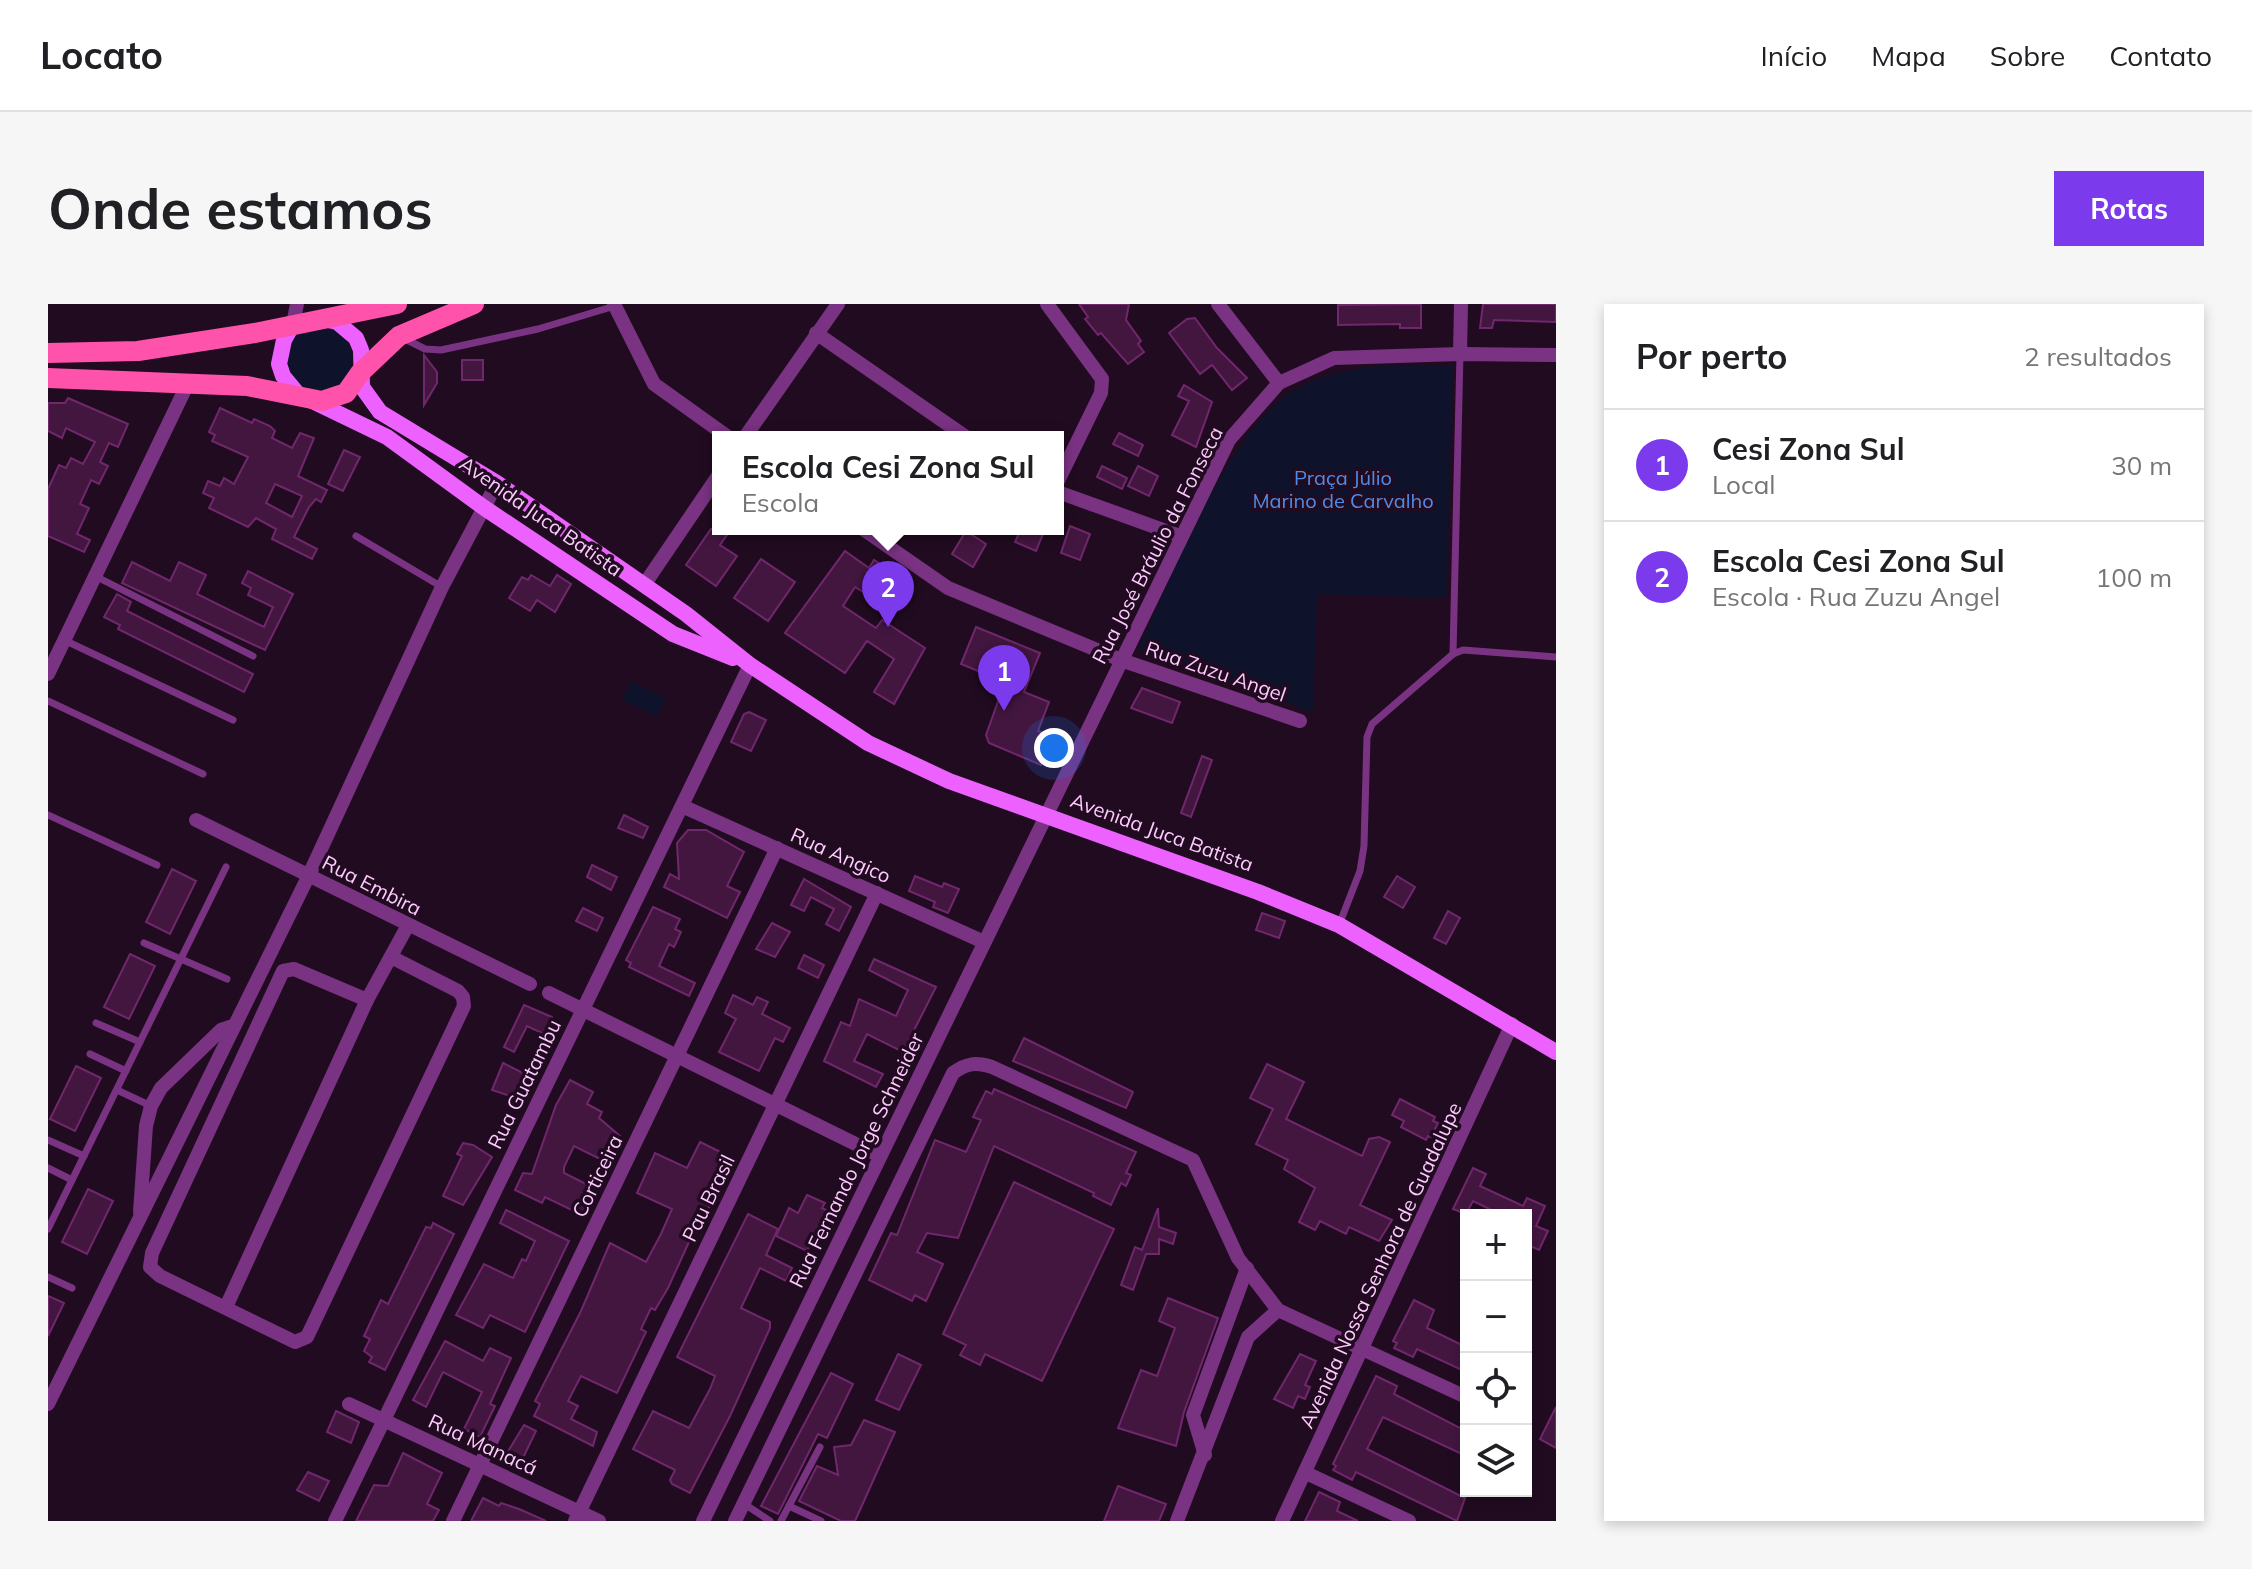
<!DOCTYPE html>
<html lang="pt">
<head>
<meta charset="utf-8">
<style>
  body { margin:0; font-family:Mulish,sans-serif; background:#f6f6f6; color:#202124 }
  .controls { position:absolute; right:24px; bottom:24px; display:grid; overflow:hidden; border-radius:0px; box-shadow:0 4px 12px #0003 }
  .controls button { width:72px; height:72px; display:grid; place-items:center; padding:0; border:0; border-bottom:2px solid #e0e0e0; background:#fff; color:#202124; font:40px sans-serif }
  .you { position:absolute; left:1006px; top:444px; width:28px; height:28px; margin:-20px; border:6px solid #fff; border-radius:50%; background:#1a73e8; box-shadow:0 0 0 12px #1a73e833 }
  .badge { display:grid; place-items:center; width:52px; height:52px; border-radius:50%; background:#7c3aed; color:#fff; font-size:26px; font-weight:700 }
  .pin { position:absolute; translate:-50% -66px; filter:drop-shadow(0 2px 4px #0008) }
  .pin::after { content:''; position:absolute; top:42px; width:28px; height:24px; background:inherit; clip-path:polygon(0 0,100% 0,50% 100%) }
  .popup { position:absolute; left:664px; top:127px; width:352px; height:104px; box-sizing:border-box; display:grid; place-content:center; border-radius:0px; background:#fff; filter:drop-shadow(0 2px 6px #0005); font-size:26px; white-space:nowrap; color:#757577 }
  .popup b { font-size:30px; color:#202124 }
  .popup::after { content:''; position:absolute; left:50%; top:100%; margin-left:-16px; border:16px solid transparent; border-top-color:#fff }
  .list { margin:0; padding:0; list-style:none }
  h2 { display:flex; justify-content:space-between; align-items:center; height:104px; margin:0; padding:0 32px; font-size:34px }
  h2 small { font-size:26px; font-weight:400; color:#757577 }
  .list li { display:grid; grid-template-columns:52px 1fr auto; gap:24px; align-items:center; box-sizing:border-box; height:112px; padding:0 32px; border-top:2px solid #e0e0e0 }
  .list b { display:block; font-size:30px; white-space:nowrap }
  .list p { margin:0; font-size:26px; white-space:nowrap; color:#757577 }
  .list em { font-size:26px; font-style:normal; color:#757577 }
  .icon { flex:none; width:44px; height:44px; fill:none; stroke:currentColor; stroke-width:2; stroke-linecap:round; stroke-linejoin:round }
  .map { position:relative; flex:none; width:1508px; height:1217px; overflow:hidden; border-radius:0px }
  header { display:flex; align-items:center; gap:48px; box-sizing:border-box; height:112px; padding:0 40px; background:#fff; border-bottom:2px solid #e0e0e0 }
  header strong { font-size:38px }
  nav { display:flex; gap:44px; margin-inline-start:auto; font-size:28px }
  .intro { display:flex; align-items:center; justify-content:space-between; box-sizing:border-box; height:192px; padding:0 48px }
  h1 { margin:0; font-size:56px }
  .button { padding:20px 36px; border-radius:0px; background:#7c3aed; color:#fff; font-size:28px; font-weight:700 }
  main { display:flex; gap:48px; padding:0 48px }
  aside { flex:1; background:#fff; border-radius:0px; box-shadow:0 4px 12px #0003 }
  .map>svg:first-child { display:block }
</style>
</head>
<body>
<header>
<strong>Locato</strong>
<nav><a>Início</a><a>Mapa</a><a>Sobre</a><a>Contato</a></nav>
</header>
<div class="intro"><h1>Onde estamos</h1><a class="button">Rotas</a></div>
<main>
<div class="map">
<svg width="1508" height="1217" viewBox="0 0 1508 1217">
  <rect width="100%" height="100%" fill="#210b20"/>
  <!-- green -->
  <g fill="#0e132b">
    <circle cx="272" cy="55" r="32"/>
    <path d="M1339,61L1405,62L1398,294L1269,290L1265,408L1090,345C1125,272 1174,141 1236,93C1265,71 1304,65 1339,61Z"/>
    <polygon points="583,377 618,394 609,413 574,396"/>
  </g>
  <!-- building -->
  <g fill="#431640" stroke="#70276c" stroke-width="2" fill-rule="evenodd">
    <polygon points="1031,0 1081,0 1078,16 1093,37 1090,40 1096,48 1080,60 1053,29 1050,31 1037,15 1040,13"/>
    <polygon points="1373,0 1373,24 1352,24 1352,20 1290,21 1290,1"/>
    <polygon points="1435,0 1508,0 1508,18 1446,16 1444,24 1432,24"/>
    <polygon points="1147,14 1169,44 1199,74 1184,86 1164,61 1152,70 1121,29 1139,15"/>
    <polygon points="376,51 389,68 389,79 376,101"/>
    <rect x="414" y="56" width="21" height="20"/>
    <polygon points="1136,81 1164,98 1148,143 1124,131 1141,97 1130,92"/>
    <polygon points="20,94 80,120 70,143 61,139 52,158 60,162 51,180 43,176 32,200 41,204 29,230 42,236 36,248 0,232 0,185 11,161 18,164 23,154 35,160 47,138 18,124 14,134 0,127 0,99 17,99"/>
    <path d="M172,104L204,119L206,115L222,122L227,127L224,134L244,144L252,129L266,134L250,172L279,186L273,198L268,195L261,203L246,233L269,245L264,255L224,235L228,225L208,214L200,223L161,204L166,194L155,189L160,177L172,182L176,174L186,180L200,153L164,137L167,131L161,128ZM227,180L254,192L244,213L218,199Z"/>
    <polygon points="1071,129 1095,141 1090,152 1065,140"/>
    <polygon points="296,146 312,153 295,187 280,180"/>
    <polygon points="1054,162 1079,174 1074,185 1049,173"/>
    <polygon points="1090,162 1110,172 1101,192 1080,182"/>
    <polygon points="1022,222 1042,230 1032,256 1013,249"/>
    <polygon points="663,225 683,225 672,241 689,252 668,282 638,261"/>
    <polygon points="973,225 997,225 988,247 967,238"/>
    <polygon points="918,227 938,240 925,263 904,250"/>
    <polygon points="797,247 821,264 826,256 838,264 820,291 807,283 795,302 828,324 834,316 877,344 846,400 826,388 846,355 819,337 797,369 737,329"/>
    <polygon points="713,255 747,278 720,317 686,294"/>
    <polygon points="84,258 122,277 131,258 158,271 149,290 216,323 225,303 200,291 203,284 194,279 200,267 245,290 217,346 74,279"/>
    <polygon points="483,271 502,282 509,271 523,280 507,308 489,296 482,307 461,294 474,273 480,276"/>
    <polygon points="69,290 83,298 79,307 205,370 196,388 70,325 72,321 56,313"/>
    <polygon points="928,323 992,349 976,388 1001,398 990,427 1003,432 993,461 941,439 938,431 957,378 913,360"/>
    <polygon points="1094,384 1132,398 1124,419 1083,404"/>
    <polygon points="701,408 718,416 703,447 683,438 696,410"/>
    <polygon points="1154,452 1164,456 1143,513 1133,509"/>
    <polygon points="576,511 600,523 595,534 570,524"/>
    <polygon points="640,526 658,526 696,548 679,582 692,588 679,614 616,583 622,570 631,575 629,539"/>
    <polygon points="544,561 569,573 563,586 539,573"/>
    <polygon points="124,565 148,577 122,630 98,618"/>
    <polygon points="867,572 894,583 896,579 911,585 900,609 885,603 887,598 861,587"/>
    <polygon points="1349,572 1367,583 1355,604 1336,593"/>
    <polygon points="756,575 803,603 791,627 778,620 786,605 763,593 756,607 743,601"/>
    <polygon points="605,603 632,615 627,625 633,628 626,643 621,640 611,662 647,679 641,692 581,663 583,659 578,656"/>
    <polygon points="535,604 555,614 549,627 528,617"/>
    <polygon points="1400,607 1412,614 1398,640 1386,634"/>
    <polygon points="1214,609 1237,617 1231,634 1208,626"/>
    <polygon points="724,619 742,628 727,653 708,645"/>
    <polygon points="82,650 107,662 81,715 56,703"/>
    <polygon points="756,651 776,661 770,674 750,664"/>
    <polygon points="826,655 888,683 855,748 819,730 806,757 835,770 828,783 776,757 793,718 802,722 811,695 848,712 860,686 821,666"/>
    <polygon points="685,691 705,701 709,693 720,698 714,710 742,724 735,738 727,734 711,767 671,748 688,715 677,709"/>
    <polygon points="476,701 504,713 506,720 498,731 479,722 466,748 456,743"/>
    <polygon points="976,734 1085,788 1078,804 965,757"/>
    <polygon points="455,759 479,771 468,794 444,786"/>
    <polygon points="1219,760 1256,778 1238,815 1314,852 1321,835 1331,833 1342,838 1312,901 1344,916 1331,937 1301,923 1298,930 1272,917 1267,926 1251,918 1267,884 1236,865 1240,856 1208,840 1225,805 1202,794"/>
    <polygon points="28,762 53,774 27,827 2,815"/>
    <polygon points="522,776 545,788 539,800 554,808 551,814 572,832 558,858 526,842 516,863 516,869 546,884 534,911 497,893 494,899 467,886 475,869 484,870 508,801"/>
    <polygon points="946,785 1088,848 1078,869 1083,871 1078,882 1073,879 1063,901 1045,892 1046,889 946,842 910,934 879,929 869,948 895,960 878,997 867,991 864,997 821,976 843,929 849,931 887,836 918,848 933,816 925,813 938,787 944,790"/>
    <polygon points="1352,795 1387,813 1385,817 1390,819 1383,833 1380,832 1378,836 1353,823 1356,817 1344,811"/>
    <polygon points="652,838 685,854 649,928 646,927 620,984 607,1006 603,1004 593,1025 598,1028 569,1089 533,1072 520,1097 530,1102 523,1115 549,1128 545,1142 486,1112 492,1100 487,1097 533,1007 562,939 598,958 613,930 624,905 589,889 607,849 639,864"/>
    <polygon points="415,839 425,841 444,853 415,901 395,892 414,852 409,850"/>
    <polygon points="1425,864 1438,870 1432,882 1475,902 1479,894 1497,902 1488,922 1500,927 1491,946 1480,941 1478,944 1478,911 1454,911 1425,897 1418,910 1405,905"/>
    <polygon points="966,878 1066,925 994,1077 937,1050 932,1061 912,1051 918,1041 895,1030"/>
    <polygon points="40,885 65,897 39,950 14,938"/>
    <polygon points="759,891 777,899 774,904 778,906 759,947 728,932 741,904 750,909"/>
    <polygon points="1110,904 1111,923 1128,929 1125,940 1111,935 1111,950 1098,950 1085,986 1073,981 1087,943 1094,946"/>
    <polygon points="458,906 521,937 477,1028 442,1011 435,1024 408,1011 436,960 465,974 474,955 478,957 487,937 452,919"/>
    <polygon points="700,910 730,925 718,951 744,964 738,977 712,964 693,1004 722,1018 722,1024 682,1112 642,1189 624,1180 622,1176 627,1166 585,1145 605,1107 641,1124 662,1085 667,1072 629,1053"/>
    <polygon points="385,919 406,930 337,1066 321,1058 324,1053 316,1047 322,1035 316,1032 333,996 340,1000 378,923 383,924"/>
    <polygon points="0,992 16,999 0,1032"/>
    <polygon points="1120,994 1170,1014 1136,1108 1128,1142 1070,1124 1093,1066 1109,1072 1127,1024 1111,1017"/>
    <polygon points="1366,996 1386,1006 1379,1024 1418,1043 1418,1068 1369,1045 1365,1053 1346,1044 1349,1039 1345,1037"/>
    <polygon points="397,1037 435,1057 442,1044 463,1054 442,1100 447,1102 432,1133 416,1125 434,1088 395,1068 378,1103 365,1096"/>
    <polygon points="850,1050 873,1061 851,1106 828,1096"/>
    <polygon points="1252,1050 1268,1057 1257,1081 1262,1083 1257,1095 1250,1092 1245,1104 1226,1095"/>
    <polygon points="783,1069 805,1080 779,1134 770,1130 730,1210 713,1202"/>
    <polygon points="1328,1072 1349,1082 1346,1090 1418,1127 1418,1152 1335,1113 1319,1145 1417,1194 1409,1217 1308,1168 1304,1176 1285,1166 1288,1162 1285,1160"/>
    <polygon points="1508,1103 1508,1144 1492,1135"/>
    <polygon points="288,1107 311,1118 303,1139 279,1128"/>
    <polygon points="816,1116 847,1128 807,1217 793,1217 751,1197 769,1162 790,1171 786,1143 803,1141"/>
    <polygon points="476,1121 488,1127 474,1156 459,1149"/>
    <polygon points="355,1149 394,1169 379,1200 391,1206 385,1217 308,1217 326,1181 340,1182"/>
    <polygon points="260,1168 281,1177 271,1197 249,1186"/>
    <polygon points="1070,1182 1118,1200 1111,1217 1056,1217"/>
    <polygon points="1271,1188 1292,1198 1289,1207 1310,1217 1257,1217"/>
    <polygon points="435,1194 451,1202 453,1199 471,1205 498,1217 423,1217"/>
  </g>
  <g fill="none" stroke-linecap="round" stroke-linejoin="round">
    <!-- lane -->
    <g stroke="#7a3383" stroke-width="7">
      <polyline points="357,35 377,45 393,46 490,25 567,2"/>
      <polyline points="308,232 394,283"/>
      <polyline points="47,272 205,352"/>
      <polyline points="16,336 185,416"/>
      <polyline points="1405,350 1412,50"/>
      <polyline points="0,397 155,470"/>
      <polyline points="0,511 109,561"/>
      <polyline points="1291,621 1312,567 1316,542 1319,433 1324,420 1405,350 1415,346 1508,353"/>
      <polyline points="96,639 179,675"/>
      <polyline points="48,719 92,738"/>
      <polyline points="42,750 78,767"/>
      <polyline points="69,786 103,802"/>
      <polyline points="0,836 36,852"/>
      <polyline points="0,864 24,876"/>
      <polyline points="0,925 178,563"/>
      <polyline points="0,973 24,984"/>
      <polyline points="695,1199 722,1217"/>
      <polyline points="741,1202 773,1217"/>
      <polyline points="733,1217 772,1143"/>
    </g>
    <!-- street -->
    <g stroke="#7a3383" stroke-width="14">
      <polyline points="566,0 606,80 680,133"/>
      <polyline points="999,0 1054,75 1053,89 1010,177"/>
      <polyline points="1170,0 1231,79"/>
      <polyline points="245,20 249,0"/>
      <polyline points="768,29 918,133"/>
      <polyline points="1412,50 1413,0"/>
      <polyline points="697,133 790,0"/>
      <polyline points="1010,188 1132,232"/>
      <polyline points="815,225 900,284 1073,356 1252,417"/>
      <polyline points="596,281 670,172"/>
      <polyline points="0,370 141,77"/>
      <polyline points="634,502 936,638"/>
      <polyline points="148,516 482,680"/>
      <polyline points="501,689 832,852"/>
      <polyline points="319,696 246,665 235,667 104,949 102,963 112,972 247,1038 259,1033 416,702 415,693 410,687 343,653"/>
      <polyline points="92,908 98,822 103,802 113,784 173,726 185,722"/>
      <polyline points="178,1003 319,696 359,623"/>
      <polyline points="0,1100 261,571 394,283 449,179"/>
      <polyline points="301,1100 551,1217"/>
      <polyline points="1157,1151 1145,1111 1199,964"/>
      <polyline points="1258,1169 1361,1217"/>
      <polyline points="287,1217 702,361"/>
      <polyline points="405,1217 729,544"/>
      <polyline points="527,1217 829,589"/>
      <polyline points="655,1217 1181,136 1231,79 1286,54 1412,50 1508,51"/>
      <path d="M687,1217L905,769C919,759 928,758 944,763L1145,856L1190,954L1230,1006L1418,1093"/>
      <polyline points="1129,1217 1200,1033 1230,1006"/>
      <polyline points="1234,1217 1464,720"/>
    </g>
    <!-- secondary -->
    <g stroke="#ed62ff" stroke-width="16">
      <polyline points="276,15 289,18 308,34 313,46 314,83 332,108 449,179 638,310 702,361 820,439 901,477 1210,588 1291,621 1508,748"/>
      <polyline points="245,20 236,36 231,60 235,72 250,90 339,133 435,203 625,330 685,354"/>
    </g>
    <!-- primary -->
    <g stroke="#ff52ab" stroke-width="20">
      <polyline points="0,49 90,47 207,29 349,0"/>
      <polyline points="0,74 199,82 274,97 298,89 312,69 351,32 426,0"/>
    </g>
  </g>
  <g text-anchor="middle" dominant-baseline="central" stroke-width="7" stroke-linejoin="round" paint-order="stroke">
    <!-- park labels -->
    <g font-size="20" fill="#508be6" stroke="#210b20">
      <text x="1295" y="173">Praça Júlio<tspan x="1295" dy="23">Marino de Carvalho</tspan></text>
    </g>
    <!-- street labels -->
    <g font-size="20" fill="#fecbff" stroke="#210b20">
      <text transform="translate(493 212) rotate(35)">Avenida Juca Batista</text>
      <text transform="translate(1109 241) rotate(-63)">Rua José Bráulio da Fonseca</text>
      <text transform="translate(1168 367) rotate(19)">Rua Zuzu Angel</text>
      <text transform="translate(1114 528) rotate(20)">Avenida Juca Batista</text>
      <text transform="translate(793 551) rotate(24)">Rua Angico</text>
      <text transform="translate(324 581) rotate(27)">Rua Embira</text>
      <text transform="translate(476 780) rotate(-64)">Rua Guatambu</text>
      <text transform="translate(808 856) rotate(-64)">Rua Fernando Jorge Schneider</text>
      <text transform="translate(549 872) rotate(-64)">Corticeira</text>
      <text transform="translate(660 894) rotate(-64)">Pau Brasil</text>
      <text transform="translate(1332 961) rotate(-65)">Avenida Nossa Senhora de Guadalupe</text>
      <text transform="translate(435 1140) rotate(25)">Rua Manacá</text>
    </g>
  </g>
</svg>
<div class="controls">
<button>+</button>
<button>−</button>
<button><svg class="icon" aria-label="locate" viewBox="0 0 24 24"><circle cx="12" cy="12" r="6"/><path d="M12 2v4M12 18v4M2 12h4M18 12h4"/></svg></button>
<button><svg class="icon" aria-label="layers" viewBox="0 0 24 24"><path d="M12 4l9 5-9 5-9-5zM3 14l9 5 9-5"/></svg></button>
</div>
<div class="you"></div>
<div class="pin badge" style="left:956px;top:407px">1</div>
<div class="pin badge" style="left:840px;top:323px">2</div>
<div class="popup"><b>Escola Cesi Zona Sul</b>Escola</div>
</div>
<aside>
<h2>Por perto<small>2 resultados</small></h2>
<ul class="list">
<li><span class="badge">1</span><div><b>Cesi Zona Sul</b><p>Local</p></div><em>30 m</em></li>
<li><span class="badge">2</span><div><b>Escola Cesi Zona Sul</b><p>Escola · Rua Zuzu Angel</p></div><em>100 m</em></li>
</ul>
</aside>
</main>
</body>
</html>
